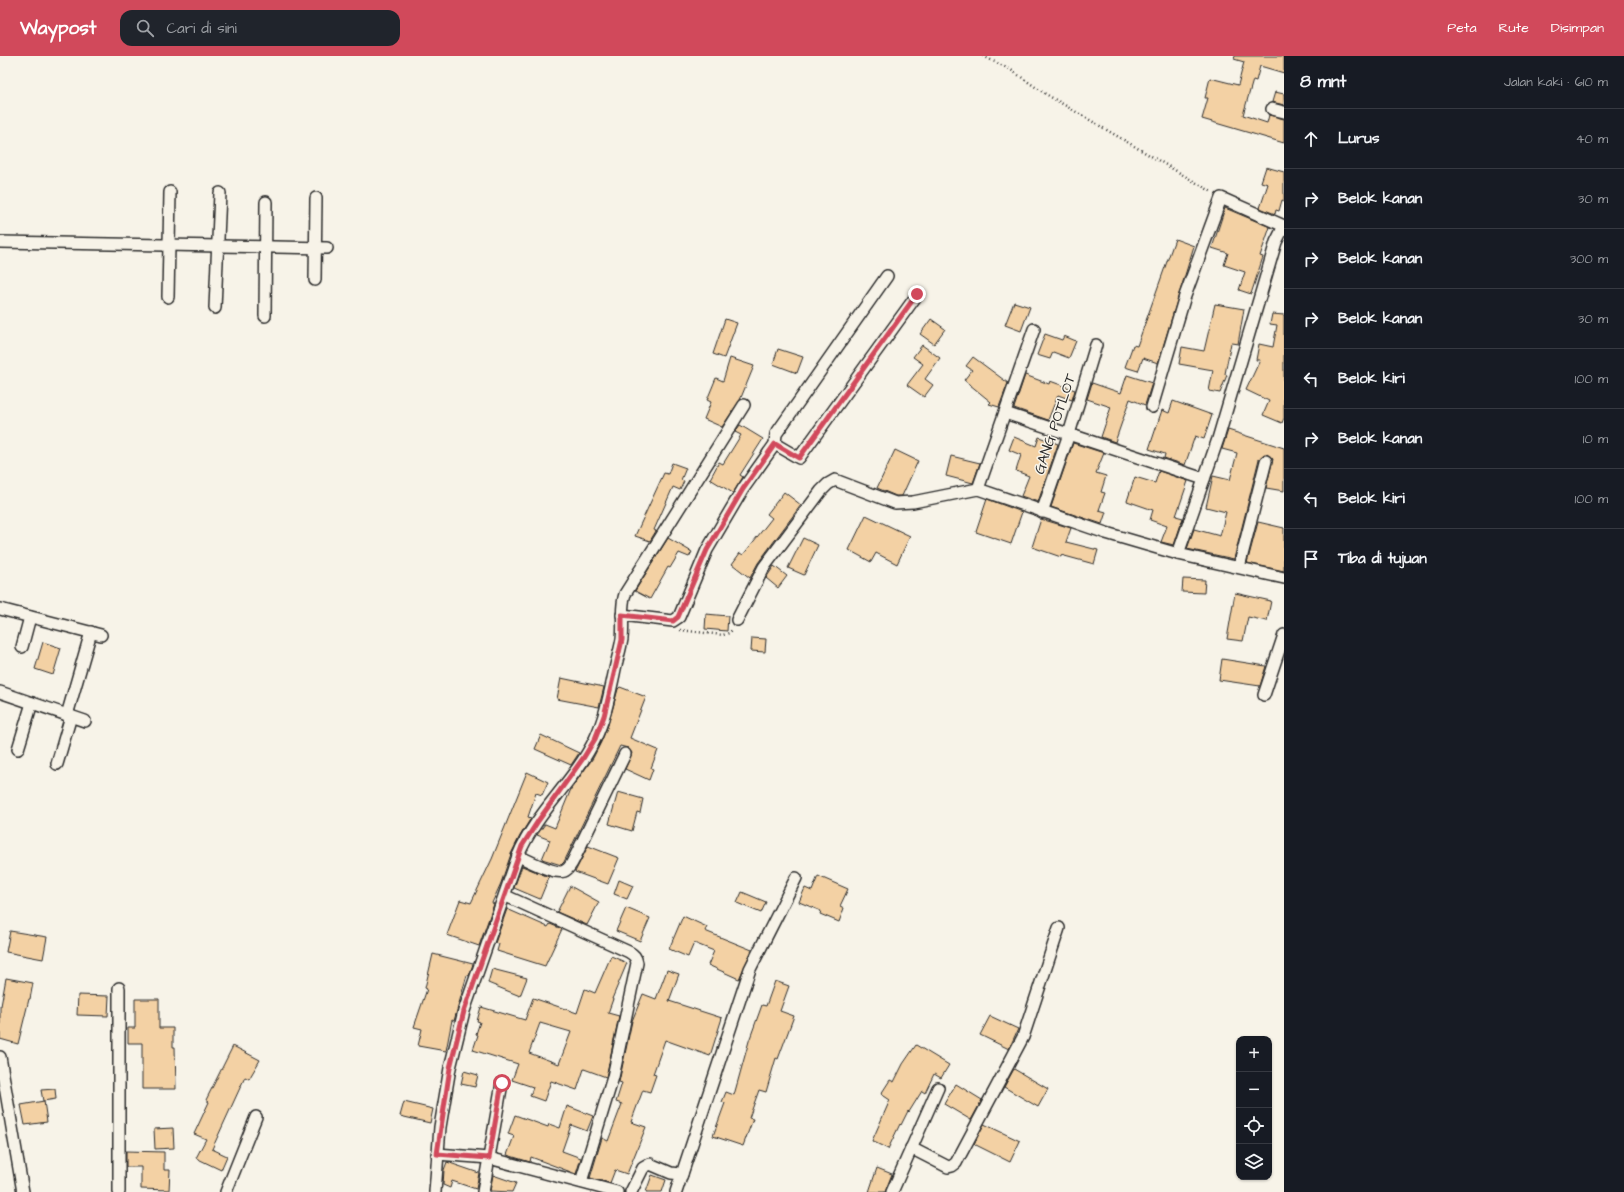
<!DOCTYPE html>
<html lang="id">
<head>
<meta charset="utf-8">
<style>
  body { margin:0; font-family:"Architects Daughter",sans-serif; background:#20242c; color:#f1f3f6 }
  .controls { position:absolute; right:12px; bottom:12px; display:grid; overflow:hidden; border-radius:8px; box-shadow:0 1px 3px #0004 }
  .controls button { width:36px; height:36px; display:grid; place-items:center; padding:0; border:0; border-bottom:1px solid #363941; background:#171b24; color:#f1f3f6; font:20px sans-serif }
  .stop { position:absolute; width:12px; height:12px; margin:-9px; border:3px solid #d1495b; border-radius:50%; background:#fff }
  .stop.end { background:#d1495b; border-color:#fff; box-shadow:0 1px 4px #0008 }
  .list { margin:0; padding:0; list-style:none }
  h2 { display:flex; justify-content:space-between; align-items:center; height:52px; margin:0; padding:0 16px; font-size:17px }
  h2 small { font-size:13px; font-weight:400; color:#9ea1a6 }
  .list li { display:grid; grid-template-columns:26px 1fr auto; gap:12px; align-items:center; box-sizing:border-box; height:60px; padding:0 16px; border-top:1px solid #363941 }
  .list b { display:block; font-size:15px; white-space:nowrap }
  .list em { font-size:13px; font-style:normal; color:#9ea1a6 }
  .icon { flex:none; width:22px; height:22px; fill:none; stroke:currentColor; stroke-width:2; stroke-linecap:round; stroke-linejoin:round }
  .map { position:relative; flex:none; width:1284px; height:1136px; overflow:hidden }
  header { display:flex; align-items:center; gap:24px; box-sizing:border-box; height:56px; padding:0 20px; background:#d1495b; color:#fff }
  header strong { font-size:19px }
  nav { display:flex; gap:22px; margin-inline-start:auto; font-size:14px }
  .search { width:280px; height:36px; background:#20242c; display:flex; align-items:center; gap:10px; box-sizing:border-box; padding:0 14px; border-radius:12px; color:#9ea1a6; font-size:15px }
  main { display:flex }
  aside { flex:1; background:#171b24 }
  .map>svg:first-child { display:block }
</style>
</head>
<body>
<header>
<strong>Waypost</strong>
<div class="search"><svg class="icon" aria-label="search" viewBox="0 0 24 24"><circle cx="10" cy="10" r="6"/><path d="M15 15l6 6"/></svg>Cari di sini</div>
<nav><a>Peta</a><a>Rute</a><a>Disimpan</a></nav>
</header>
<main>
<div class="map">
<svg width="1284" height="1136" viewBox="0 0 1284 1136">
  <rect width="100%" height="100%" fill="#f7f3e8"/>
  <filter id="ink" filterUnits="userSpaceOnUse"><feTurbulence type="fractalNoise" baseFrequency=".025" numOctaves="2"/><feDisplacementMap in="SourceGraphic" scale="8" xChannelSelector="R" yChannelSelector="G"/><feConvolveMatrix kernelMatrix="1 2 1 2 8 2 1 2 1" color-interpolation-filters="sRGB"/></filter>
  <g filter="url(#ink)">
    <!-- building -->
    <g fill="#f3d1a4" stroke="#2b2b2b" fill-rule="evenodd">
      <polygon points="1235,0 1284,0 1284,17 1260,10 1256,25 1253,24 1243,59 1267,67 1269,59 1284,63 1284,87 1202,63 1208,42 1205,42 1210,22 1238,29 1244,6 1234,3"/>
      <polygon points="1275,36 1284,38 1284,49 1272,46"/>
      <polygon points="1266,111 1284,116 1284,145 1282,144 1279,155 1276,154 1275,158 1260,152 1268,128 1261,126"/>
      <polygon points="1225,152 1270,171 1260,200 1263,201 1251,238 1239,234 1245,216 1224,209 1228,197 1212,192"/>
      <polygon points="1175,183 1194,190 1158,307 1143,302 1138,315 1125,311 1133,289 1137,290"/>
      <polygon points="1014,246 1030,251 1021,275 1005,269"/>
      <polygon points="1215,248 1244,253 1238,288 1231,287 1225,318 1227,319 1220,337 1209,335 1213,314 1179,308 1182,291 1204,295"/>
      <polygon points="1272,258 1284,259 1284,362 1282,367 1263,359 1269,345 1246,334 1260,304 1256,304 1259,288 1273,291 1277,269 1270,268"/>
      <polygon points="725,263 737,267 724,302 713,298"/>
      <polygon points="931,263 945,273 934,288 920,278"/>
      <polygon points="1045,278 1062,284 1064,280 1076,285 1069,302 1053,296 1050,303 1037,299"/>
      <polygon points="922,289 940,302 925,323 933,329 924,341 907,329 923,308 913,301"/>
      <polygon points="778,293 803,301 797,317 773,308"/>
      <polygon points="973,301 1008,327 999,351 989,348 991,346 964,324 972,314 966,310"/>
      <polygon points="730,302 754,310 740,344 722,371 704,363 711,346 707,344 716,322 723,325"/>
      <polygon points="1025,319 1049,328 1050,325 1075,334 1072,344 1058,339 1048,364 1014,352"/>
      <polygon points="1127,319 1152,327 1145,349 1130,343 1115,386 1101,381 1111,351 1087,343 1092,327 1121,337"/>
      <polygon points="1173,345 1212,359 1204,383 1195,380 1185,409 1164,402 1165,398 1149,393 1162,354 1169,357"/>
      <polygon points="740,369 763,383 740,419 743,421 733,437 710,423 719,406 723,408 741,379 735,376"/>
      <polygon points="1228,374 1284,392 1284,435 1266,432 1273,403 1267,398 1264,398 1259,403 1234,503 1187,493 1194,473 1220,480 1226,456 1206,451 1213,420 1230,424 1237,397 1222,393"/>
      <polygon points="1014,381 1036,390 1039,381 1058,388 1038,446 1021,440 1029,420 1016,415 1021,399 1009,394"/>
      <polygon points="1073,387 1104,397 1096,417 1106,420 1101,436 1105,437 1099,454 1106,456 1102,468 1051,451"/>
      <polygon points="895,394 918,405 902,440 896,440 877,432"/>
      <polygon points="951,400 980,407 973,427 946,420"/>
      <polygon points="672,407 686,412 681,424 684,425 680,434 673,431 654,474 656,475 650,485 635,480 664,417 668,418"/>
      <polygon points="1159,415 1188,425 1176,460 1183,462 1174,489 1161,486 1167,470 1150,464 1153,454 1127,445 1135,421 1155,427"/>
      <polygon points="784,436 801,449 758,507 750,522 732,508 740,497 743,499 772,462 767,458"/>
      <polygon points="987,443 1022,456 1011,488 976,476"/>
      <polygon points="866,459 910,480 897,508 876,497 871,506 849,494"/>
      <polygon points="1041,463 1071,472 1066,486 1098,494 1094,508 1061,499 1061,501 1032,491"/>
      <polygon points="1258,466 1284,472 1284,515 1247,507"/>
      <polygon points="668,482 692,496 689,501 679,497 670,512 668,511 650,543 635,535"/>
      <polygon points="803,482 818,489 804,519 788,512"/>
      <polygon points="774,510 787,520 778,532 766,522"/>
      <polygon points="1183,523 1205,524 1204,537 1182,536"/>
      <polygon points="1235,537 1271,545 1267,565 1248,561 1243,585 1227,583"/>
      <polygon points="706,558 728,560 727,575 705,573"/>
      <polygon points="752,582 766,583 765,596 751,595"/>
      <polygon points="43,586 61,592 53,619 35,613"/>
      <polygon points="1222,603 1266,610 1260,630 1219,624"/>
      <polygon points="561,622 604,631 599,651 557,643"/>
      <polygon points="620,631 646,641 630,682 658,694 651,712 653,713 649,724 625,713 632,697 628,692 620,690 564,806 561,809 558,808 542,803 550,784 537,779 545,768 555,772 571,733 593,702 601,686 608,669 618,633"/>
      <polygon points="541,679 579,697 571,709 535,693"/>
      <polygon points="527,716 548,726 542,739 536,737 528,761 531,762 520,780 511,798 501,827 492,847 494,848 479,890 447,879 460,844 471,847 492,803"/>
      <polygon points="618,736 643,743 640,757 637,756 632,775 609,768"/>
      <polygon points="588,790 619,802 608,828 575,816"/>
      <polygon points="522,810 549,821 540,843 514,832"/>
      <polygon points="818,820 848,833 840,850 844,852 839,866 820,858 821,855 799,846 805,832 812,835"/>
      <polygon points="619,824 633,830 627,843 614,838"/>
      <polygon points="570,830 599,846 587,869 557,856"/>
      <polygon points="742,836 766,846 761,857 737,847"/>
      <polygon points="626,852 650,862 640,885 616,875"/>
      <polygon points="507,853 548,871 550,868 562,873 545,910 497,895 499,888 495,887"/>
      <polygon points="683,860 707,871 705,875 752,894 739,923 708,909 714,895 694,887 688,901 669,893"/>
      <polygon points="10,875 47,881 43,903 6,896"/>
      <polygon points="433,898 473,908 469,920 467,919 454,965 452,964 446,995 418,990 422,973 414,971 427,933 425,932"/>
      <path d="M611,900L627,907L612,943H613L608,957L619,960L606,1021L584,1013L577,1034L551,1025L544,1045L530,1040L533,1031L512,1024L518,1008L473,994L478,979L476,978L480,966L477,965L481,951L525,964L533,942L577,957L585,933L595,937ZM540,967L571,976L559,1008L529,997Z"/>
      <polygon points="492,913 527,922 520,940 488,927"/>
      <polygon points="667,914 679,918 669,945 722,962 710,1000 665,984 653,1018 656,1019 650,1036 643,1034 631,1066 646,1071 627,1118 615,1114 610,1127 590,1122 602,1082 608,1085 622,1048 616,1046 622,1027 619,1026 632,965 643,938 656,943"/>
      <polygon points="6,922 33,927 30,943 29,943 18,988 0,983 0,950 1,950"/>
      <polygon points="775,925 789,930 780,955 794,960 778,1003 776,1002 766,1036 759,1034 749,1062 753,1063 743,1090 713,1080 725,1047 722,1046 726,1036 734,1039 749,985 762,949 766,950"/>
      <polygon points="78,939 109,940 108,960 77,959"/>
      <polygon points="135,943 159,943 159,972 173,972 173,991 175,991 176,1033 142,1033 142,987 128,987 128,972 135,972"/>
      <polygon points="990,960 1018,973 1009,993 980,979"/>
      <polygon points="916,989 949,1009 941,1022 934,1018 925,1037 922,1035 909,1056 908,1055 901,1069 900,1068 888,1093 872,1085 890,1044 881,1038 890,1024 894,1026 903,1008"/>
      <polygon points="233,990 260,1004 249,1023 245,1021 212,1093 227,1100 221,1114 196,1102 206,1083 194,1078 209,1046 206,1044"/>
      <polygon points="1014,1013 1048,1033 1038,1051 1004,1031"/>
      <polygon points="464,1015 478,1019 475,1031 461,1028"/>
      <polygon points="956,1028 982,1044 971,1064 944,1048"/>
      <polygon points="55,1033 56,1043 43,1045 41,1034"/>
      <polygon points="44,1045 47,1066 25,1069 21,1049"/>
      <polygon points="404,1046 433,1053 430,1067 400,1060"/>
      <polygon points="567,1050 593,1060 587,1075 571,1069 562,1095 581,1102 576,1118 531,1101 530,1106 507,1099 514,1080 508,1078 515,1059 548,1071 549,1068 560,1072"/>
      <polygon points="984,1068 1020,1085 1010,1106 974,1088"/>
      <polygon points="173,1072 174,1092 155,1093 154,1073"/>
      <polygon points="126,1095 164,1096 164,1114 170,1114 169,1134 141,1133 141,1111 126,1111"/>
      <polygon points="447,1106 479,1117 476,1133 452,1125 450,1132 443,1129 444,1114"/>
      <polygon points="877,1112 892,1118 885,1136 869,1136"/>
      <polygon points="493,1119 516,1127 512,1136 490,1135"/>
      <polygon points="652,1119 666,1124 662,1136 646,1136"/>
    </g>
    <g fill="none" stroke-linecap="round" stroke-linejoin="round">
      <!-- minor casing -->
      <g stroke="#2b2b2b" stroke-width="14">
        <g id="minor">
          <polyline points="1272,53 1284,56"/>
          <polyline points="0,186 327,192"/>
          <polyline points="315,224 316,142"/>
          <polyline points="168,241 170,136"/>
          <polyline points="215,252 220,137"/>
          <polyline points="265,260 266,146"/>
          <polyline points="1152,351 1185,240 1221,142 1284,170"/>
          <polyline points="1005,357 1204,423"/>
          <polyline points="775,388 799,402 917,239"/>
          <polyline points="978,433 1034,273"/>
          <polyline points="1042,456 1069,378 1096,289"/>
          <polyline points="1178,498 1218,383 1276,186 1284,170"/>
          <polyline points="1239,511 1266,405"/>
          <polyline points="0,553 101,579"/>
          <polyline points="622,559 673,565 679,561 707,494 743,433 775,388 776,378 887,220"/>
          <polyline points="737,564 764,511 821,435 828,428 835,424 895,447 913,446 978,433 1106,477 1178,498 1284,522"/>
          <polyline points="22,591 30,561"/>
          <polyline points="0,636 85,665"/>
          <polyline points="1264,639 1284,579"/>
          <polyline points="67,659 91,576"/>
          <polyline points="18,693 32,647"/>
          <polyline points="57,708 71,660"/>
          <path d="M518,800C528,804 558,821 566,814C570,812 573,805 575,801L625,698"/>
          <path d="M506,840L629,896C634,899 636,901 637,907L613,1021L581,1126"/>
          <polyline points="0,1001 23,1136"/>
          <polyline points="911,1092 948,1111 952,1110 956,1107 1023,981 1059,872"/>
          <polyline points="437,1098 489,1102 617,1136"/>
          <polyline points="119,1136 119,932"/>
          <polyline points="226,1136 256,1061"/>
          <path d="M435,1136L440,1071L450,1012L464,955L518,800C536,756 575,725 595,683C605,662 609,641 614,618C616,607 620,595 622,583C624,567 620,552 625,538L744,349"/>
          <polyline points="483,1136 502,1027"/>
          <polyline points="631,1136 643,1112 650,1108 671,1117 682,1118"/>
          <polyline points="676,1136 750,913 796,822"/>
          <polyline points="892,1136 938,1032"/>
        </g>
      </g>
      <!-- path -->
      <g stroke="#2b2b2b" stroke-width="2.5" stroke-dasharray="1 3" stroke-linecap="butt">
        <polyline points="983,0 1011,14 1044,37 1212,136"/>
        <polyline points="680,574 723,579 729,577 733,573"/>
      </g>
      <!-- minor -->
      <use href="#minor" stroke="#f7f3e8" stroke-width="11"/>
    </g>
  </g>
  <g fill="none" stroke-linecap="round" stroke-linejoin="round" filter="url(#ink)">
    <!-- route -->
    <polyline stroke="#d1495b" stroke-width="5" points="502,1027 489,1102 437,1098 450,1012 464,955 522,790 538,765 584,701 595,683 604,660 622,584 622,559 673,565 678,561 707,494 743,433 775,388 799,402 917,238"/>
  </g>
  <g text-anchor="middle" dominant-baseline="central" stroke-width="3" stroke-linejoin="round" paint-order="stroke">
    <!-- street labels -->
    <g font-size="15" fill="#2b2b2b" stroke="#f7f3e8">
      <text transform="translate(1055 368) rotate(-72)">GANG POTLOT</text>
    </g>
  </g>
</svg>
<div class="controls">
<button>+</button>
<button>−</button>
<button><svg class="icon" aria-label="locate" viewBox="0 0 24 24"><circle cx="12" cy="12" r="6"/><path d="M12 2v4M12 18v4M2 12h4M18 12h4"/></svg></button>
<button><svg class="icon" aria-label="layers" viewBox="0 0 24 24"><path d="M12 4l9 5-9 5-9-5zM3 14l9 5 9-5"/></svg></button>
</div>
<div class="stop" style="left:502px;top:1027px"></div>
<div class="stop end" style="left:917px;top:238px"></div>
</div>
<aside>
<h2>8 mnt<small>Jalan kaki · 610 m</small></h2>
<ul class="list">
<li><svg class="icon" aria-label="ahead" viewBox="0 0 24 24"><path d="M12 20V5M6 11l6-6 6 6"/></svg><div><b>Lurus</b></div><em>40 m</em></li>
<li><svg class="icon" aria-label="right" viewBox="0 0 24 24"><path d="M7 20v-9h11M14 6l5 5-5 5"/></svg><div><b>Belok kanan</b></div><em>30 m</em></li>
<li><svg class="icon" aria-label="right" viewBox="0 0 24 24"><path d="M7 20v-9h11M14 6l5 5-5 5"/></svg><div><b>Belok kanan</b></div><em>300 m</em></li>
<li><svg class="icon" aria-label="right" viewBox="0 0 24 24"><path d="M7 20v-9h11M14 6l5 5-5 5"/></svg><div><b>Belok kanan</b></div><em>30 m</em></li>
<li><svg class="icon" aria-label="left" viewBox="0 0 24 24"><path d="M17 20v-9H6M10 6l-5 5 5 5"/></svg><div><b>Belok kiri</b></div><em>100 m</em></li>
<li><svg class="icon" aria-label="right" viewBox="0 0 24 24"><path d="M7 20v-9h11M14 6l5 5-5 5"/></svg><div><b>Belok kanan</b></div><em>10 m</em></li>
<li><svg class="icon" aria-label="left" viewBox="0 0 24 24"><path d="M17 20v-9H6M10 6l-5 5 5 5"/></svg><div><b>Belok kiri</b></div><em>100 m</em></li>
<li><svg class="icon" aria-label="arrive" viewBox="0 0 24 24"><path d="M6 21V4h12l-3 4 3 4H6"/></svg><div><b>Tiba di tujuan</b></div></li>
</ul>
</aside>
</main>
</body>
</html>
